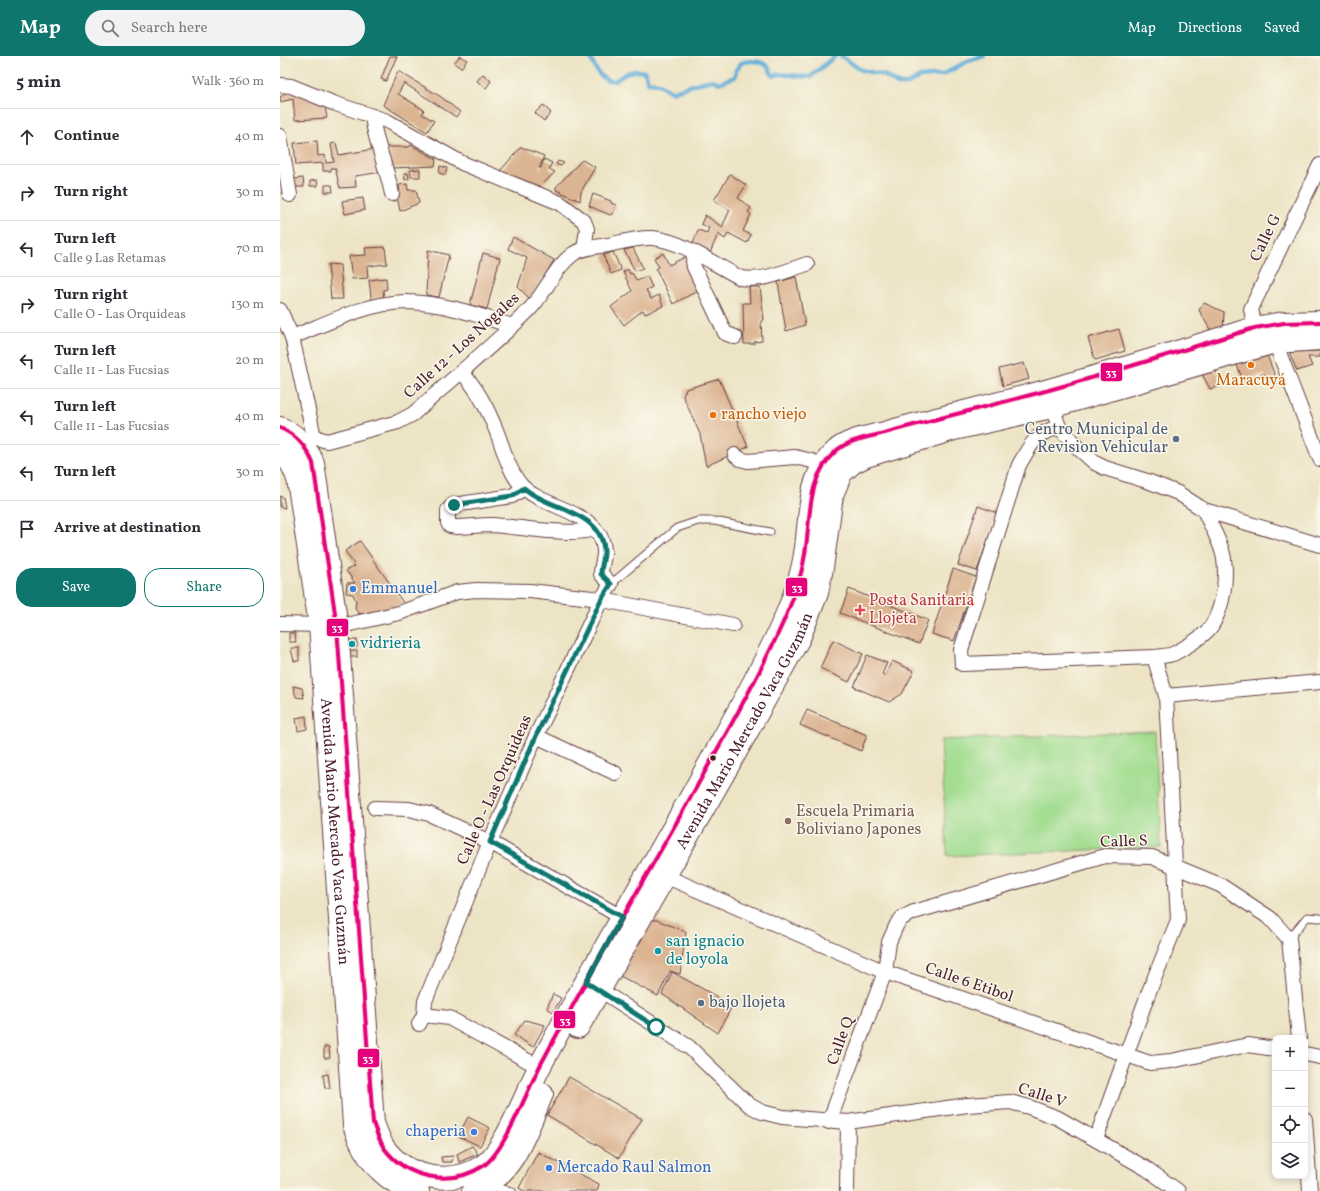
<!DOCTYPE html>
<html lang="en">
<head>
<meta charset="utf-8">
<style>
  body { margin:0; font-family:Vollkorn,serif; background:#f2f2f3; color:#2b2b33 }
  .controls { position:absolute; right:12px; bottom:12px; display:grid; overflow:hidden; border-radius:8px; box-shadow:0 2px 10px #0003 }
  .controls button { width:36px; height:36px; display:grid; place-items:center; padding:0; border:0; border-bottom:1px solid #e1e1e2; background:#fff; color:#2b2b33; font:20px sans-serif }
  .stop { position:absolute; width:12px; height:12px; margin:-9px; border:3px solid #0f766e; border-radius:50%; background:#fff }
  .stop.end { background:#0f766e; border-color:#fff; box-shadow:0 1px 4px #0008 }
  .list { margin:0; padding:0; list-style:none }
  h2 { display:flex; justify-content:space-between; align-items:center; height:52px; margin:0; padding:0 16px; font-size:17px }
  h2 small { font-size:13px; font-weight:400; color:#7c7c81 }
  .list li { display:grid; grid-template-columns:26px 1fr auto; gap:12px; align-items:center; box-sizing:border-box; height:56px; padding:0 16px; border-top:1px solid #e1e1e2 }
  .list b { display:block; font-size:15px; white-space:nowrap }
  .list p { margin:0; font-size:13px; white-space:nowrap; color:#7c7c81 }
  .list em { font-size:13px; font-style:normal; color:#7c7c81 }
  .actions { display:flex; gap:8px; padding:12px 16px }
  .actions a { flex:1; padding:9px 0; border:1px solid #0f766e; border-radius:16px; text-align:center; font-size:14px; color:#0f766e }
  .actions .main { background:#0f766e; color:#fff }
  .icon { flex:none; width:22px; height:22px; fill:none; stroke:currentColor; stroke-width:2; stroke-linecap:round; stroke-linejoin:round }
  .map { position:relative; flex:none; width:1040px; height:1135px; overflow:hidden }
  header { display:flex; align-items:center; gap:24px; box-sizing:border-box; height:56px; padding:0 20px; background:#0f766e; color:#fff }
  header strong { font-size:19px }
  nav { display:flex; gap:22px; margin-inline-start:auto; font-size:14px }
  .search { width:280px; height:36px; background:#f2f2f3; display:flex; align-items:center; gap:10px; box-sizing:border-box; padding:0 14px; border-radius:22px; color:#7c7c81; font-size:15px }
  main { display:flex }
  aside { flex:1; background:#fff }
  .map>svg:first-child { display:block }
</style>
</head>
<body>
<header>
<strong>Map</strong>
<div class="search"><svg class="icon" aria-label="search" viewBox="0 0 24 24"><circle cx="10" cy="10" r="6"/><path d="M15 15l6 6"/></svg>Search here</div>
<nav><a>Map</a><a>Directions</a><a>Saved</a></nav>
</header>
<main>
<aside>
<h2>5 min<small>Walk · 360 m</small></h2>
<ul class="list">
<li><svg class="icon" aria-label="ahead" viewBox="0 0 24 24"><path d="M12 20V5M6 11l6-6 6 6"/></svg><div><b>Continue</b></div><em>40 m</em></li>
<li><svg class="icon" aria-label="right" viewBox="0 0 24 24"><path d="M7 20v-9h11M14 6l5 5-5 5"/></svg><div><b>Turn right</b></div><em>30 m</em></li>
<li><svg class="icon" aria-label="left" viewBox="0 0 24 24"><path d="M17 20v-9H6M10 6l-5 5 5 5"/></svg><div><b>Turn left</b><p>Calle 9 Las Retamas</p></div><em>70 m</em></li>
<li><svg class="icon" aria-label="right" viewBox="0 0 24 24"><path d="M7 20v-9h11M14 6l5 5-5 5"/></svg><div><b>Turn right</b><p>Calle O - Las Orquideas</p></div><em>130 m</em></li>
<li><svg class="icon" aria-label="left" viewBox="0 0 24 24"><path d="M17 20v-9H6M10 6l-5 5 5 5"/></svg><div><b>Turn left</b><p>Calle 11 - Las Fucsias</p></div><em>20 m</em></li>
<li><svg class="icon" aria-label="left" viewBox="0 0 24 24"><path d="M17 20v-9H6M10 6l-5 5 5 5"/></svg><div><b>Turn left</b><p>Calle 11 - Las Fucsias</p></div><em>40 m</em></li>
<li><svg class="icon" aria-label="left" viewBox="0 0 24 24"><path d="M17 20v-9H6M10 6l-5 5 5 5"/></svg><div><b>Turn left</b></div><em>30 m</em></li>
<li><svg class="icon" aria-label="arrive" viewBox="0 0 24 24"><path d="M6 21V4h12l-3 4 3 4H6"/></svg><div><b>Arrive at destination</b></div></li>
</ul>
<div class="actions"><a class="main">Save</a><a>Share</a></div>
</aside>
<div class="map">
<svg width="1040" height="1135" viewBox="0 0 1040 1135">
  <rect width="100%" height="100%" fill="#fbf7ec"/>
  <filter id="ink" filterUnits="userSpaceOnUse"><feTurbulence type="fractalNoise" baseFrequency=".025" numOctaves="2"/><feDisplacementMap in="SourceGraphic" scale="8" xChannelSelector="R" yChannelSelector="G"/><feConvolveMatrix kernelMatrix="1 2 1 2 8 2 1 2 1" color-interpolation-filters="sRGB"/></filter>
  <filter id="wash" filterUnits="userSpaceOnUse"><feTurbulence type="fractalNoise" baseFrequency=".012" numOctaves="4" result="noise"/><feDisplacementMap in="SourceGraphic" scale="16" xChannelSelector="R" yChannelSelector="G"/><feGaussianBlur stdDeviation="0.9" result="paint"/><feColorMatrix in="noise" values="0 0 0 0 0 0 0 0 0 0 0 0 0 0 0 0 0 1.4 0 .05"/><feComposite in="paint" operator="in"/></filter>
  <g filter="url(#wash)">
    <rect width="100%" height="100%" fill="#ede4c5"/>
    <!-- green -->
    <polygon fill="#a2dd90" stroke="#767e5e" points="875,675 881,791 667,800 661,684"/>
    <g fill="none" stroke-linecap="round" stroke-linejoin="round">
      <!-- stream -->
      <g stroke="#5cabd6" stroke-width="4.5">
        <path d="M310,0C315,12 320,26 335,25C347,17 350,13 365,16L368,26L378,27L391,36L419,27L433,24L439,27L455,21L456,14L461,7C469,4 482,4 488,11C490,13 491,17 493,20L499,18L530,21L555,0"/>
        <polyline points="561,0 581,14 604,19 618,28 628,28 640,21 662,19 688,5 704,0"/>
      </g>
    </g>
    <g id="blocks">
      <!-- building -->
      <g fill="#dbb491">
        <polygon points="110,0 117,0 106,25 101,23"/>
        <polygon points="180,0 187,4 181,12 174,7"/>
        <polygon points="118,15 161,41 180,56 176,61 124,27 118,38 144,54 142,58 154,65 147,76 103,49"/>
        <polygon points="203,18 211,25 206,32 197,25"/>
        <polygon points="7,36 40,43 44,46 47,62 15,64 13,43 0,46 0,41"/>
        <polygon points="263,49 271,57 264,65 255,57"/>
        <polygon points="37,85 38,100 45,99 46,107 54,106 51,88 56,87 59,99 95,93 102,116 75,120 76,131 60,132 55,112 51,112 51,115 43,115 43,107 16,109 14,87"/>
        <polygon points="131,89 156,103 155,110 113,112 106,91 129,91"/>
        <polygon points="241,91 264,100 259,112 261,112 264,103 272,107 269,113 275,116 260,131 220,115"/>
        <polygon points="302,104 315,111 301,136 300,145 276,134 276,131"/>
        <polygon points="278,105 284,107 281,110 276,108"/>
        <polygon points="160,110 167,112 165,119 159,117"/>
        <polygon points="140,113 140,121 131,121 130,114"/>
        <polygon points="128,117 129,123 125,124 124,118"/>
        <polygon points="450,118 466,129 458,142 471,152 468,156 471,158 463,175 471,179 467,187 448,177 445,183 438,178 430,197 412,190 418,174 427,177 429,172 421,168 425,159 442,171 450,154 434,144"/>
        <polygon points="23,122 24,131 15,131 13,123"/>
        <polygon points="37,124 38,130 30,130 30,125"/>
        <polygon points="127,128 128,134 136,134 139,147 120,155 116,135 120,135 119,129"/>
        <polygon points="45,129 52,129 53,136 45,136"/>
        <polygon points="313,138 331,145 331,147 336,149 333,157 330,159 309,150"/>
        <polygon points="83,142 85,154 65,158 62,145"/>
        <polygon points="233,181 274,204 250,243 238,231 247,202 228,193"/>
        <polygon points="105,191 107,208 87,210 88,222 72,223 69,200 86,199 85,192"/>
        <polygon points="353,192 363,212 355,215 344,194"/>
        <polygon points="148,194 169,199 159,241 146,239"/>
        <polygon points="333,196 341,214 331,218 323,199"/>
        <polygon points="203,197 220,202 207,253 190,249"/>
        <polygon points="383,197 389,209 407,200 421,233 393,248 376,213 379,211 374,202"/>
        <polygon points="48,208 60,209 63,243 51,243"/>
        <polygon points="348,213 350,218 352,217 357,225 367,220 372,231 366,234 371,243 379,239 383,250 365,258 363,254 344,269 331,251 352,235 343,216"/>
        <polygon points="516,221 525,269 506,275 498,226"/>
        <polygon points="106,222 107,233 103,234 104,246 92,249 89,224"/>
        <polygon points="469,231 480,231 484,264 481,265 482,285 474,286 474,288 464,288 463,247 470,247"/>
        <polygon points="924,247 944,256 943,274 931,275 919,254"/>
        <polygon points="839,273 845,295 815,304 808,282"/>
        <polygon points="1040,295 1040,301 1028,301 1032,310 1017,315 1010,299 1011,296"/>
        <polygon points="987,299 996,323 987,326 984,318 963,325 957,309"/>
        <polygon points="744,307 749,323 723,330 719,313"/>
        <polygon points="934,311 943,329 930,333 920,314"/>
        <polygon points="439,323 468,391 426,410 420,378 403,340 406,333"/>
        <polygon points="0,440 3,441 5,452 0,451"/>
        <polygon points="698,450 717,457 697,515 678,509"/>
        <polygon points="80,485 124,548 92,558 89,556 83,558 78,557 75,552 76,545 73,538 66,537 67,527 75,527 66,514 75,510 65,495"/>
        <polygon points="673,513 696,521 674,585 652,578"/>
        <polygon points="569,533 648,564 639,588 560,557"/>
        <polygon points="9,577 15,577 16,586 9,586"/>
        <rect x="67" y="584" width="10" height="7"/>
        <polygon points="553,584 583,598 569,626 540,612"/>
        <polygon points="11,592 19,592 19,605 14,605"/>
        <rect x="67" y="595" width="10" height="6"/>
        <polygon points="587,599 607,607 602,618 605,620 612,605 634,615 622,638 609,646 574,631"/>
        <polygon points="13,630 22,632 24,642 16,641"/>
        <polygon points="527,654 587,679 581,695 520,669"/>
        <polygon points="26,660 27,673 18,675 16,662"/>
        <polygon points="371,864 377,864 406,876 400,918 390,915 378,940 340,920"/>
        <polygon points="392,916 441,943 451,952 438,977 382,938"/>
        <polygon points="273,938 281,942 273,956 267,952"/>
        <polygon points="245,964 265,969 253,991 234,979"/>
        <polygon points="44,991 49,991 50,1002 44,1002"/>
        <polygon points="48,1018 50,1032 45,1032 43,1019"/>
        <polygon points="289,1021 362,1063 339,1102 267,1059"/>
        <polygon points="188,1061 210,1072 200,1090 178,1080"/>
        <polygon points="192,1090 198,1098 179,1106 177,1098"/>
        <polygon points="258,1096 319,1128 317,1135 244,1135 239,1132"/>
        <polygon points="173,1100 172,1106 162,1106 161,1101"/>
      </g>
    </g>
  </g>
  <g filter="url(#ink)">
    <use href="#blocks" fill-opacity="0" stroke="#623d42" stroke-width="1"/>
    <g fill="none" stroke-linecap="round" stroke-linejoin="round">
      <!-- lane casing -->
      <g stroke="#623d42" stroke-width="9">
        <g id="lane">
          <polyline points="331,528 397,472 418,465 434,465 490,476"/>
          <polyline points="1009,883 1027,861 1040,862"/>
          <polyline points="218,1132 232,1135"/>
        </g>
      </g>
      <!-- street casing -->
      <g stroke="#623d42" stroke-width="16">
        <g id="street">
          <polyline points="0,29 11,30 53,47 107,65 182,107 280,147 304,165 307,173 304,193"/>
          <path d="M92,60C95,86 107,112 112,138"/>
          <polyline points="0,80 10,139"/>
          <polyline points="416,198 413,204 414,211 441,268 445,277 455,281"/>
          <polyline points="0,254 12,281 34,381"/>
          <polyline points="975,272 971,253 1040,109"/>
          <path d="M12,281C48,267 86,247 125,246C161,246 198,259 232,270"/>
          <polyline points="995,286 1040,403"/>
          <polyline points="776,362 779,371 798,392 815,407 825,412 870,426 898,437 924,454 1040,489"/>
          <path d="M779,371C754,378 752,387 739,409L681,594L682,608L874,601C881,600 890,600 895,597C906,591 926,579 932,569C943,551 947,524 944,503C942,487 930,469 924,454"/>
          <path d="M23,389L34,381L47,385L118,366L133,358C172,323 213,290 250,253C266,236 274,212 293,198C303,191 316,191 328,189C342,186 358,181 373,182C405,186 433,208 461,222C484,226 505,215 527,208"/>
          <polyline points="455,399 460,403 468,405 515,401 532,405 542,411"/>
          <path d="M244,432L232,440L174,449L168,454V467L170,470L175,471C187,471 200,469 212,469C233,470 300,482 314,472"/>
          <polyline points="0,568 40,569"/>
          <polyline points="57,571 119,557 177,536 196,534 250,535 312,542 453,569"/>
          <polyline points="886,640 1040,626"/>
          <polyline points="256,680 335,717"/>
          <polyline points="95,752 129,753 149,758 210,786 341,861"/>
          <polyline points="385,820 605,916 870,1007 891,1005 968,989 995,993"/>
          <polyline points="320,934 409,991 469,1049 482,1056 502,1061 568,1066 688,1049 730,1046 749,1051 778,1062 867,1113 898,1135"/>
          <path d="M144,959L145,945L210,786L256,680L321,544L331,528L321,518C321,509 325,501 324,494C321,454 262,453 241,429C229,415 224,395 218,379C210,358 197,331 181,316"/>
          <polyline points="139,968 144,959 169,962 259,1011"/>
          <polyline points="1025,998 1040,1001"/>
          <polyline points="1025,1063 1030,1135"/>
          <polyline points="549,1066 605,916 609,886 617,868 622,862 634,856 825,800 872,801 940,829 990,862 1009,883 1019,982"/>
          <polyline points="816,1083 868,938 898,864 886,640 874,601"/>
          <polyline points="567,1135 568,1066"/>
        </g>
      </g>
      <!-- primary casing -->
      <g stroke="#623d42" stroke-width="24">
        <g id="primary">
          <path d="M0,372C17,379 26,391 33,407L57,571L93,1067C96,1075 99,1084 104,1092C127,1123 171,1131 203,1110C225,1096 247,1034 261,1008C311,914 365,823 417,730C446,677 477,625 501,571C512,547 521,524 525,498C531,463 526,421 556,395C569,383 591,381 608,376C661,361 715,349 769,334C838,315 906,293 975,272L1004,267L1040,266"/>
          <path id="s1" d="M0,393C9,401 14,411 18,423L40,569L74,1069C84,1100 104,1127 138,1135"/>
          <path id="s2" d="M298,971L449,708L519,582L537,537L542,512L552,439L561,417L572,407L586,400L674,373L771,351L995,286L1040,283"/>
          <path d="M193,1135C234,1120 246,1075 262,1038"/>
        </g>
      </g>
      <!-- lane -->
      <use href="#lane" stroke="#fff" stroke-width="7"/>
      <!-- street -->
      <use href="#street" stroke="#fff" stroke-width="14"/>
      <!-- primary -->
      <use href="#primary" stroke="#fff" stroke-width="22"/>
      <!-- bus-1 casing -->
      <g stroke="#fbf7ec" stroke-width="7">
        <path id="bus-1" d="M0,372C17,379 26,391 33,407L57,571L93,1067C96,1075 99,1084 104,1092C127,1123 171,1131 203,1110C225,1096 247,1034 261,1008C311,914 365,823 417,730C446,677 477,625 501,571C512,547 521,524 525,498C531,463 526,421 556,395C569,383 591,381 608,376C661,361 715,349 769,334C838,315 906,293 975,272L1004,267L1040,266"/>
      </g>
      <!-- bus-1 -->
      <use href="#bus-1" stroke="#e5007d" stroke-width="4"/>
    </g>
  </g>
  <g fill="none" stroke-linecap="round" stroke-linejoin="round" filter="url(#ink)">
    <!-- route -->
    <path stroke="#0f766e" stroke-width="5" d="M174,449L232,440L244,432C267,453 321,455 324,493C325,501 321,509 321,518L331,528L321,544L256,680L210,786L342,861L306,926L376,971"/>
  </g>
  <!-- markers -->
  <g fill="#e8710a" stroke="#fbf7ec" stroke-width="1.5">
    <circle cx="971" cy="309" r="4"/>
    <circle cx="433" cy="359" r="4"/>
  </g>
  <g fill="#5c6f8a" stroke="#fbf7ec" stroke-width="1.5">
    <circle cx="896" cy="383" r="4"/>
    <circle cx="421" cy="947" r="4"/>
  </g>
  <g fill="#3f7fe0" stroke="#fbf7ec" stroke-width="1.5">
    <circle cx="73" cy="533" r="4"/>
    <circle cx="194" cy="1076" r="4"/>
    <circle cx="269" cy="1112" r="4"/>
  </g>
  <path fill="#e0444e" stroke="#fbf7ec" stroke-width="1.5" d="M578 548h4v4h4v4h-4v4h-4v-4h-4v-4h4z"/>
  <g fill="#0f9aa8" stroke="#fbf7ec" stroke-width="1.5">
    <circle cx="72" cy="588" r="4"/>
    <circle cx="378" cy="895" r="4"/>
  </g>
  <circle fill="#4a1f2b" stroke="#fbf7ec" stroke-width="1.5" cx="433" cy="702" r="3.5"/>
  <circle fill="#8d6e63" stroke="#fbf7ec" stroke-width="1.5" cx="508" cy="765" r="4"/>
  <g text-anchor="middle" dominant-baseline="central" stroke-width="3" stroke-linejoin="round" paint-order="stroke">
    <!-- street labels -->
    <g font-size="16" fill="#4a1f2b" stroke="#fbf7ec">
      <text transform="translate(986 182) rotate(-64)">Calle G</text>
      <text transform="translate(182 290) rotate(-42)">Calle 12 - Los Nogales</text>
      <text stroke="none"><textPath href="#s2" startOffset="340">Avenida Mario Mercado Vaca Guzmán</textPath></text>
      <text transform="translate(215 734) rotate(-66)">Calle O - Las Orquideas</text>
      <text stroke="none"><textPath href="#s1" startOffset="390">Avenida Mario Mercado Vaca Guzmán</textPath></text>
      <text transform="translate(844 786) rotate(-2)">Calle S</text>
      <text transform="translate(689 927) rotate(19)">Calle 6 Etibol</text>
      <text transform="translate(561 985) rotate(-70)">Calle Q</text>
      <text transform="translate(762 1040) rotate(18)">Calle V</text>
    </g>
    <!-- food labels -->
    <g font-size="16" fill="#c56008" stroke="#fbf7ec">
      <text x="971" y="325">Maracuyá</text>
      <text x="441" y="359" text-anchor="start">rancho viejo</text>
    </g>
    <!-- service labels -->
    <g font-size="16" fill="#4e5e75" stroke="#fbf7ec" text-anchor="end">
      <text x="888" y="374">Centro Municipal de<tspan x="888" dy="18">Revision Vehicular</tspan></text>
      <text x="429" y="947" text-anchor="start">bajo llojeta</text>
    </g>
    <!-- shop labels -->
    <g font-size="16" fill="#366cbe" stroke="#fbf7ec" text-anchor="start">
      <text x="81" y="533">Emmanuel</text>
      <text x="186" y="1076" text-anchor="end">chaperia</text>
      <text x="277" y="1112">Mercado Raul Salmon</text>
    </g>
    <!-- health labels -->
    <g font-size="16" fill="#be3a42" stroke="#fbf7ec" text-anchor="start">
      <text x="589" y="545">Posta Sanitaria<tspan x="589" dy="18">Llojeta</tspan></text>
    </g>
    <!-- culture labels -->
    <g font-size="16" fill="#0d838f" stroke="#fbf7ec" text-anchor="start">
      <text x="80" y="588">vidrieria</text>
      <text x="386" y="886">san ignacio<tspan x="386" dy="18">de loyola</tspan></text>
    </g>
    <!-- education labels -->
    <g font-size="16" fill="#785e54" stroke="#fbf7ec" text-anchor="start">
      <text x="516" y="756">Escuela Primaria<tspan x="516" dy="18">Boliviano Japones</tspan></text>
    </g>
  </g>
  <g stroke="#fbf7ec" stroke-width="1.5">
    <rect x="820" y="306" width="23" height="20" rx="4" fill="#e5007d"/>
    <rect x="505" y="521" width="23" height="20" rx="4" fill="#e5007d"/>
    <rect x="46" y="562" width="23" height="19" rx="4" fill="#e5007d"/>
    <rect x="273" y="954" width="23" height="19" rx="4" fill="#e5007d"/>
    <rect x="77" y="992" width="23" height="20" rx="4" fill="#e5007d"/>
  </g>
  <g font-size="11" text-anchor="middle" font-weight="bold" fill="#fff">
    <text x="831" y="320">33</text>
    <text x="517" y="535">33</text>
    <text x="57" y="575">33</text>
    <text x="285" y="968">33</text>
    <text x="88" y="1006">33</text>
  </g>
</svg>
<div class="controls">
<button>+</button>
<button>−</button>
<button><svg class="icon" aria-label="locate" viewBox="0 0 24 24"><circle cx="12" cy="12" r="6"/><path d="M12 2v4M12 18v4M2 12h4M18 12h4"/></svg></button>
<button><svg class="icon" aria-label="layers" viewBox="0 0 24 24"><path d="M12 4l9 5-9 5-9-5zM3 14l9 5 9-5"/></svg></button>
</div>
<div class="stop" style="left:376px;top:971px"></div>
<div class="stop end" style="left:174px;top:449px"></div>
</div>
</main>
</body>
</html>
